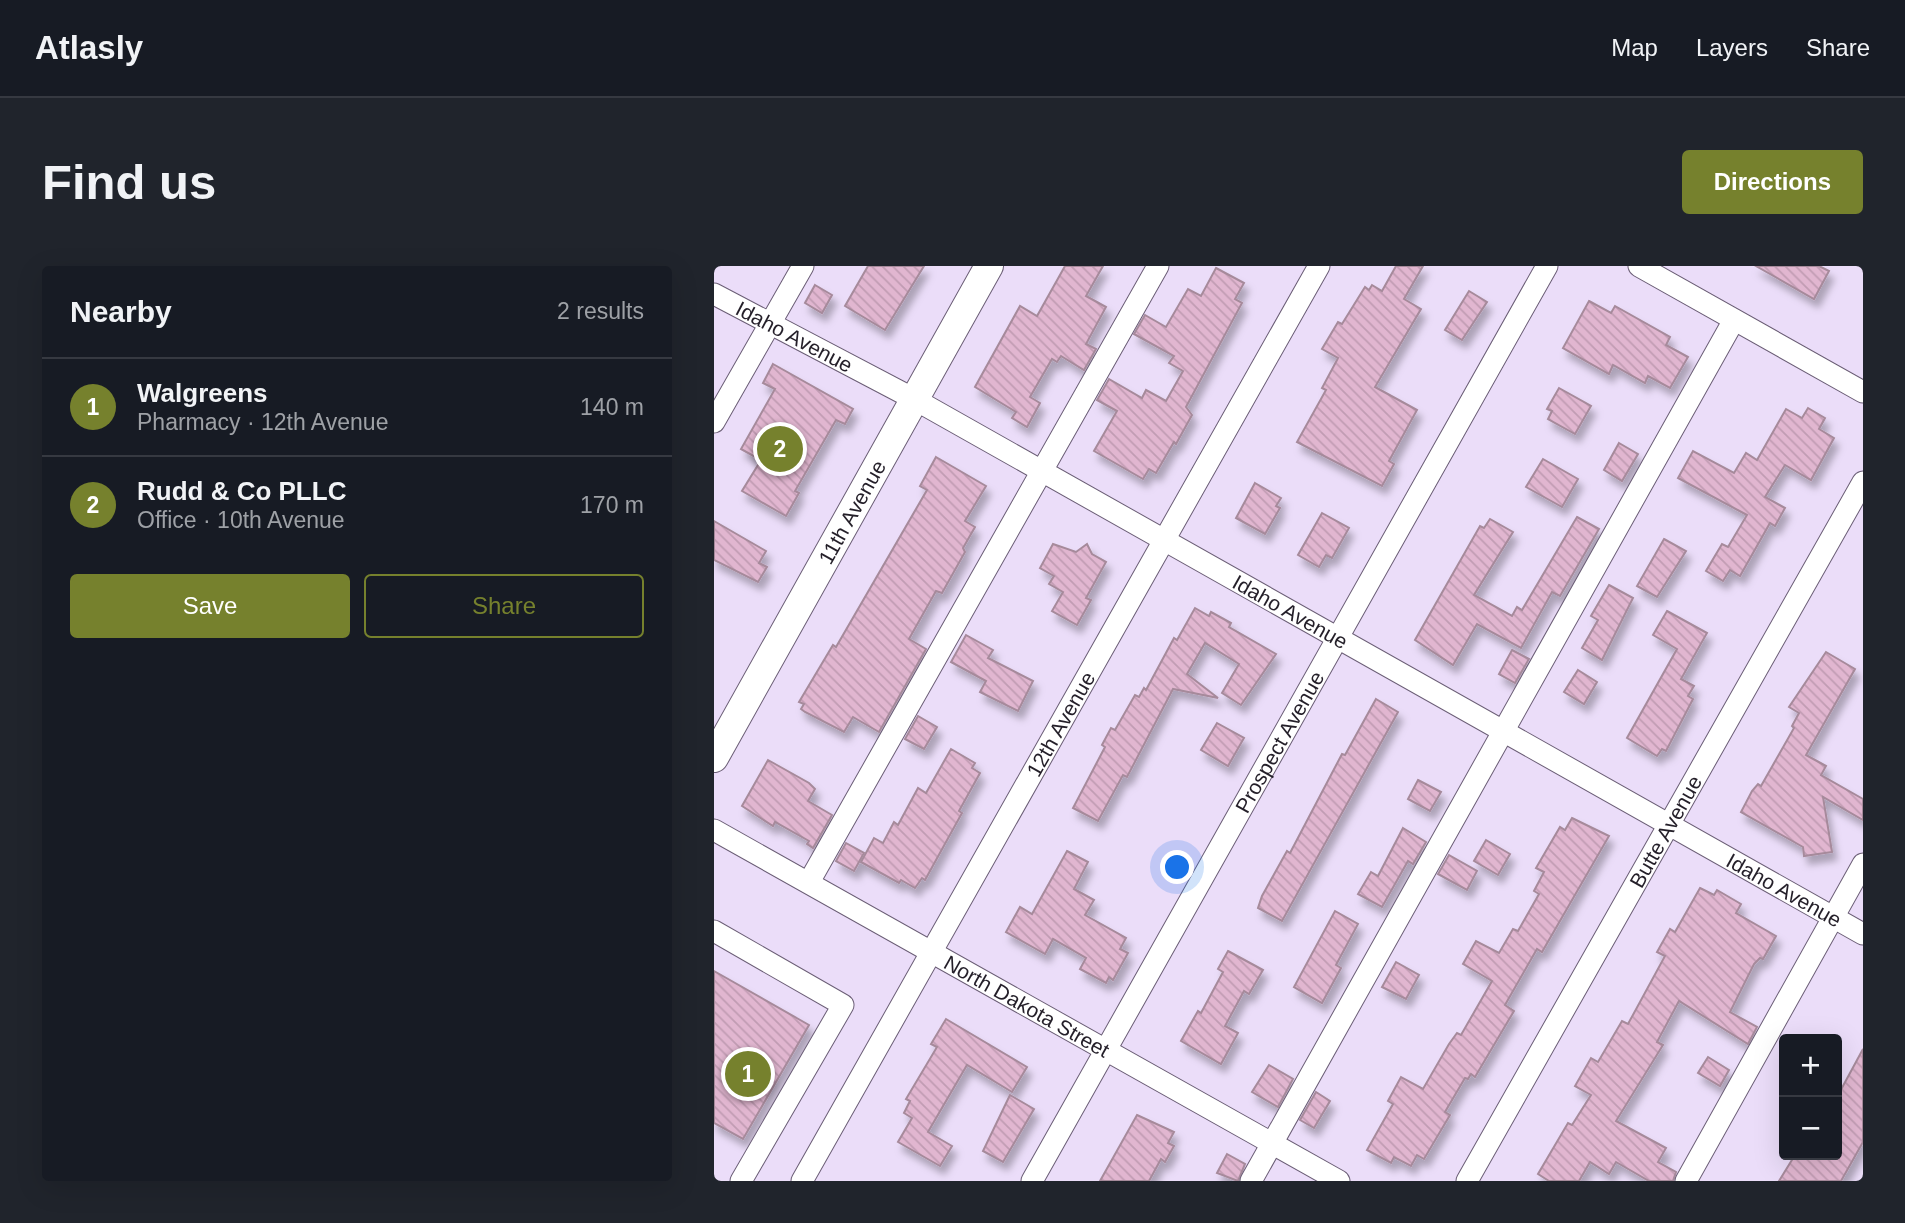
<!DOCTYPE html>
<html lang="en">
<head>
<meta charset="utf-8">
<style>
  body { margin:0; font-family:Arial,sans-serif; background:#20242c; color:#f1f3f6 }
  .controls { position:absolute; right:21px; bottom:21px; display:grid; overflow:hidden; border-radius:7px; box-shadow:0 7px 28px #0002 }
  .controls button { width:63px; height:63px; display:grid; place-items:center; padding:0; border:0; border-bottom:2px solid #363941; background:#171b24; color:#f1f3f6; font:35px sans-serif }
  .you { position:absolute; left:464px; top:602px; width:24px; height:24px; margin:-18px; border:5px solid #fff; border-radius:50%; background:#1a73e8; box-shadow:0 0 0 10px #1a73e833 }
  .badge { display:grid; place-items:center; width:46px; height:46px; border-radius:50%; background:#76812d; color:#fff; font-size:23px; font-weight:700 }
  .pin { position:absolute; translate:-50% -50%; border:4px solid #fff; box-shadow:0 2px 7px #0006 }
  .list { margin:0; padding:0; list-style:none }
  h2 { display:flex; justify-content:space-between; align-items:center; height:91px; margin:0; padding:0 28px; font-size:30px }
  h2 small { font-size:23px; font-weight:400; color:#9ea1a6 }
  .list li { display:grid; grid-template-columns:46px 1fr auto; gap:21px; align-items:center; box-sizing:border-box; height:98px; padding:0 28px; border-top:2px solid #363941 }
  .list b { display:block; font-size:26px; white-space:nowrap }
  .list p { margin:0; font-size:23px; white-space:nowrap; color:#9ea1a6 }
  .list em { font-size:23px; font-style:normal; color:#9ea1a6 }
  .actions { display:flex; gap:14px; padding:21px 28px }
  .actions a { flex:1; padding:16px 0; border:2px solid #76812d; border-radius:7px; text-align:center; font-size:24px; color:#76812d }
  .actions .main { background:#76812d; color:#fff }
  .map { position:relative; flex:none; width:1149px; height:915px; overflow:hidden; border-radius:7px }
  header { display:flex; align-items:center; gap:42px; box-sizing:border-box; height:98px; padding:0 35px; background:#171b24; border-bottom:2px solid #363941 }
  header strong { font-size:33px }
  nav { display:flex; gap:38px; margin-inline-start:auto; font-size:24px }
  .intro { display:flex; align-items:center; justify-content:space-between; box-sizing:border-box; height:168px; padding:0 42px }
  h1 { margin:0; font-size:49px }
  .button { padding:18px 32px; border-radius:7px; background:#76812d; color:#fff; font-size:24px; font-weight:700 }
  main { display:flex; gap:42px; padding:0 42px }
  aside { flex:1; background:#171b24; border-radius:7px; box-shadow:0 7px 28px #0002 }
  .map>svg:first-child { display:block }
</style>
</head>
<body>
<header>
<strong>Atlasly</strong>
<nav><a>Map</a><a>Layers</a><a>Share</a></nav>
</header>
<div class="intro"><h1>Find us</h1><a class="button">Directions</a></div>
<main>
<aside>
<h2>Nearby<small>2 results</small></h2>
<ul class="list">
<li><span class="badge">1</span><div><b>Walgreens</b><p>Pharmacy · 12th Avenue</p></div><em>140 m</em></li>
<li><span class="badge">2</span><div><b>Rudd &amp; Co PLLC</b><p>Office · 10th Avenue</p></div><em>170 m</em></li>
</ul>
<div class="actions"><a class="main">Save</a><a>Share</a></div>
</aside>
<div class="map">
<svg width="1149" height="915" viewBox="0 0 1149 915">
  <defs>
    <pattern id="building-back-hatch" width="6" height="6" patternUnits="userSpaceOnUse" patternTransform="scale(1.75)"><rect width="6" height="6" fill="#e1b6d0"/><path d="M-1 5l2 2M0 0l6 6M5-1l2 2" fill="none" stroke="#c19cb3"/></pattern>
    <filter id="shadow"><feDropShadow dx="4.5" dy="8" stdDeviation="3.5" flood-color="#0004"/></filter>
  </defs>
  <rect width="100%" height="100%" fill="#ebddf9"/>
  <!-- building -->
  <g fill="url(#building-back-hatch)" stroke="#a68a9b" stroke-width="2" filter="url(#shadow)">
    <polygon points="154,0 210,0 171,64 131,40"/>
    <polygon points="351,0 389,0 372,30 392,41 372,78 382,83 370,104 347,90 343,96 338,93 316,131 326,137 313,161 298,152 302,146 261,121 306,40 323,50"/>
    <polygon points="682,0 709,0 690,33 707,43 661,121 703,144 675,195 680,198 668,220 583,176 612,124 608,122 623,94 624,92 608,83 624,56 628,58 651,21 655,24 658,19 668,25"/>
    <polygon points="1042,0 1105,0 1115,5 1100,33"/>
    <polygon points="502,2 530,17 521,33 528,37 472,141 478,149 462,178 460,176 442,207 435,203 429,213 380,185 403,145 383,134 395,113 428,132 432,124 452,135 469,105 455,97 460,90 420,68 431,49 452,61 474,23 487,30"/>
    <polygon points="101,19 118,29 108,47 91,37"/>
    <polygon points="755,25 773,36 748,74 731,64"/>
    <polygon points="875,35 897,47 901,40 956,71 952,79 974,91 956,122 934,110 931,117 899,99 895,108 849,82"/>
    <polygon points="59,98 139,143 131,158 122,154 81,225 85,227 72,250 28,225 47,194 27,183 61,123 49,117"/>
    <polygon points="845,122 877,140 861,168 834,153 838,145 833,143"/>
    <polygon points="1094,142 1111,152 1105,163 1120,172 1097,214 1071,199 1051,231 1071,242 1061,260 1056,257 1026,310 1016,304 1009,315 992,305 1008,278 1014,281 1033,249 964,212 979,185 1020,207 1032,187 1043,194 1072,143 1088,152"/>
    <polygon points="905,177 924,188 908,215 890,204"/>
    <polygon points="222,191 272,220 251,255 261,261 249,282 251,286 228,327 222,325 195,373 212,383 165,466 139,451 130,466 91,446 87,443 90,438 85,436 119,379 122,381 213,224 206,220"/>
    <polygon points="829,193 864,213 848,241 812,221"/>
    <polygon points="541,217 567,232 562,240 566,242 551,268 522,252"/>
    <polygon points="608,247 635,262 618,292 612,289 605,301 584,289"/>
    <polygon points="863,251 885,263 846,330 838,326 807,382 763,358 739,399 701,374 766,260 770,262 776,253 799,266 760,329 798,350 803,341 808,344"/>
    <polygon points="0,255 52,285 45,297 53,301 44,316 0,294"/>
    <polygon points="950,273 972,285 943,331 923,320"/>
    <polygon points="339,278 362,286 373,278 378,288 392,296 372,332 377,334 363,359 338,345 349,326 335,318 340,310 326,302"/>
    <polygon points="895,319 919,332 888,394 868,382 884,354 877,350"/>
    <polygon points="481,342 495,350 497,346 517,357 515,361 562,388 527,439 508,427 525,398 491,377 473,408 504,432 459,423 413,511 409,509 384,555 359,542 391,481 388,479 397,462 401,464 421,429 425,431 430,422 432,424 460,372 463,374"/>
    <polygon points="953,345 993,367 967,413 980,420 974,430 979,433 952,485 948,483 943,490 913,472 963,383 939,369"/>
    <polygon points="252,369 279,384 274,392 319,415 304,445 266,426 272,415 237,396"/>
    <polygon points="798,384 815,393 801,417 785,408"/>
    <polygon points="1112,386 1141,403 1092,489 1112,500 1107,509 1149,533 1149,554 1109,531 1118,586 1090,590 1089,581 1027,546 1038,525 1044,518 1047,520 1080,462 1078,460 1085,447 1075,441"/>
    <polygon points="864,404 883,416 870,438 850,426"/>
    <polygon points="662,433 684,446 568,655 544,642 548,630 573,585 576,587 628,488 631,489"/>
    <polygon points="204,450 223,461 210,483 191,473"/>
    <polygon points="503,457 530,472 514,500 487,484"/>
    <polygon points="237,483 261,497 258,502 266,507 245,545 248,547 211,614 208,612 201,622 187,614 185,617 147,596 160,572 169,577 180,556 184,559 204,522 212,527"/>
    <polygon points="54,494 95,517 101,523 94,535 118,549 99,582 93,578 95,575 61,556 59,560 28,540"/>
    <polygon points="704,514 727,526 716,545 694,533"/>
    <polygon points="858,552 895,570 828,686 823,683 791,739 800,745 761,811 757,808 754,813 751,812 731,846 736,849 710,893 703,889 697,900 680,891 677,897 653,884 679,838 674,835 687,811 709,823 735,778 743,767 747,769 778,715 749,698 762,675 785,687 799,663 804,665 825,628 820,625 830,606 822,602 846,561 851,564"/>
    <polygon points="689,562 712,576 699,598 694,595 668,641 644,628 657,606 664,610"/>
    <polygon points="772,574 796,588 784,609 760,595"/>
    <polygon points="132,577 150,587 140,605 122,595"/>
    <polygon points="353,585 374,596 360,623 380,634 371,649 412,672 406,683 414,687 399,714 395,711 392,717 366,703 372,692 339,673 331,688 292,666 306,641 318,648"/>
    <polygon points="735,589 763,605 753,624 724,608"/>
    <polygon points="986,622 1000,629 1003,624 1027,638 1022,647 1062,670 1049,693 1046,692 1040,698 1016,746 1043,761 1034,778 965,735 943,776 949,779 902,855 952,882 944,896 962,906 959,915 935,915 902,896 895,908 876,896 865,915 835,915 824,908 854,857 858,859 877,829 861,820 877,792 884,796 908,755 914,758 951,690 943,686 956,663 961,666"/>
    <polygon points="621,645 644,658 622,699 627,702 608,737 580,721"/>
    <polygon points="514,685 549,704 535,728 530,725 511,760 524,767 507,798 467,775 484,745 487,747 509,706 504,703"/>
    <polygon points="682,696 705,709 692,733 668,721"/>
    <polygon points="0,705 95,759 29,873 0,857"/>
    <polygon points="232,753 313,801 298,826 253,799 214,866 238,880 226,900 184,876 198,852 190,847 196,835 192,833 223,781 217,778"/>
    <polygon points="1149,783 1149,876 1127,915 1065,915 1081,889 1123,889 1123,831"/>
    <polygon points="994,791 1015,804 1006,820 984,807"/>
    <polygon points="555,799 579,813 564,841 538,826"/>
    <polygon points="602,826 616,835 600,862 586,854"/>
    <polygon points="296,829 320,843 289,896 269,885"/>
    <polygon points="423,849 460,866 454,877 460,880 451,896 447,893 435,915 386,915"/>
    <polygon points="513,888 531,898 524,915 503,907"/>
  </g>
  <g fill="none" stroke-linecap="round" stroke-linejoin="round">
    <!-- minor casing -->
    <g stroke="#6b5e76" stroke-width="23">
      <g id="minor">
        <polyline points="925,0 1149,126"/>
        <path id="s1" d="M0,28L200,133L1149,668"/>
        <polyline points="0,156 89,0"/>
        <path id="s2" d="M0,564L625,915"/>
        <polyline points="95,616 444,0"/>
        <polyline points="0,665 129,739 27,915"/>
        <path id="s3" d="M88,915L605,0"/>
        <path id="s4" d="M318,915L833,0"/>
        <polyline points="537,915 1020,54"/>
        <path id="s5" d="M753,915L1149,216"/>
        <polyline points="972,915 1149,598"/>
      </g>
    </g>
    <!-- major casing -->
    <g stroke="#6b5e76" stroke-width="30">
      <g id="major">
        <path id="s6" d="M0,492L275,0"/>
      </g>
    </g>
    <!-- minor -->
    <use href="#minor" stroke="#fff" stroke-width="21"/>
    <!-- major -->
    <use href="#major" stroke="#fff" stroke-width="28"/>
  </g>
  <g text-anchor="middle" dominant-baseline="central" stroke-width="6" stroke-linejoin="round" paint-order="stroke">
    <!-- street labels -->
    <g font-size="21" fill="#241f29" stroke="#ebddf9">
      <text stroke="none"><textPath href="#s1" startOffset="91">Idaho Avenue</textPath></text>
      <text stroke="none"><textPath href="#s6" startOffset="282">11th Avenue</textPath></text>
      <text stroke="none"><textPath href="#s1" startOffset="658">Idaho Avenue</textPath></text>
      <text stroke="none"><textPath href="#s3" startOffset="525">12th Avenue</textPath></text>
      <text stroke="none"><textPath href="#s4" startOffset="504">Prospect Avenue</textPath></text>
      <text stroke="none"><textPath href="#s5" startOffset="402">Butte Avenue</textPath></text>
      <text stroke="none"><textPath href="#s1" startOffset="1225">Idaho Avenue</textPath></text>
      <text stroke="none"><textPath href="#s2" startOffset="359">North Dakota Street</textPath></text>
    </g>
  </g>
</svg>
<div class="controls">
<button>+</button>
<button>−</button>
</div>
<div class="you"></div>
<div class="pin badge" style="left:34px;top:808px">1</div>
<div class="pin badge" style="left:66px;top:183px">2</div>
</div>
</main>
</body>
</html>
